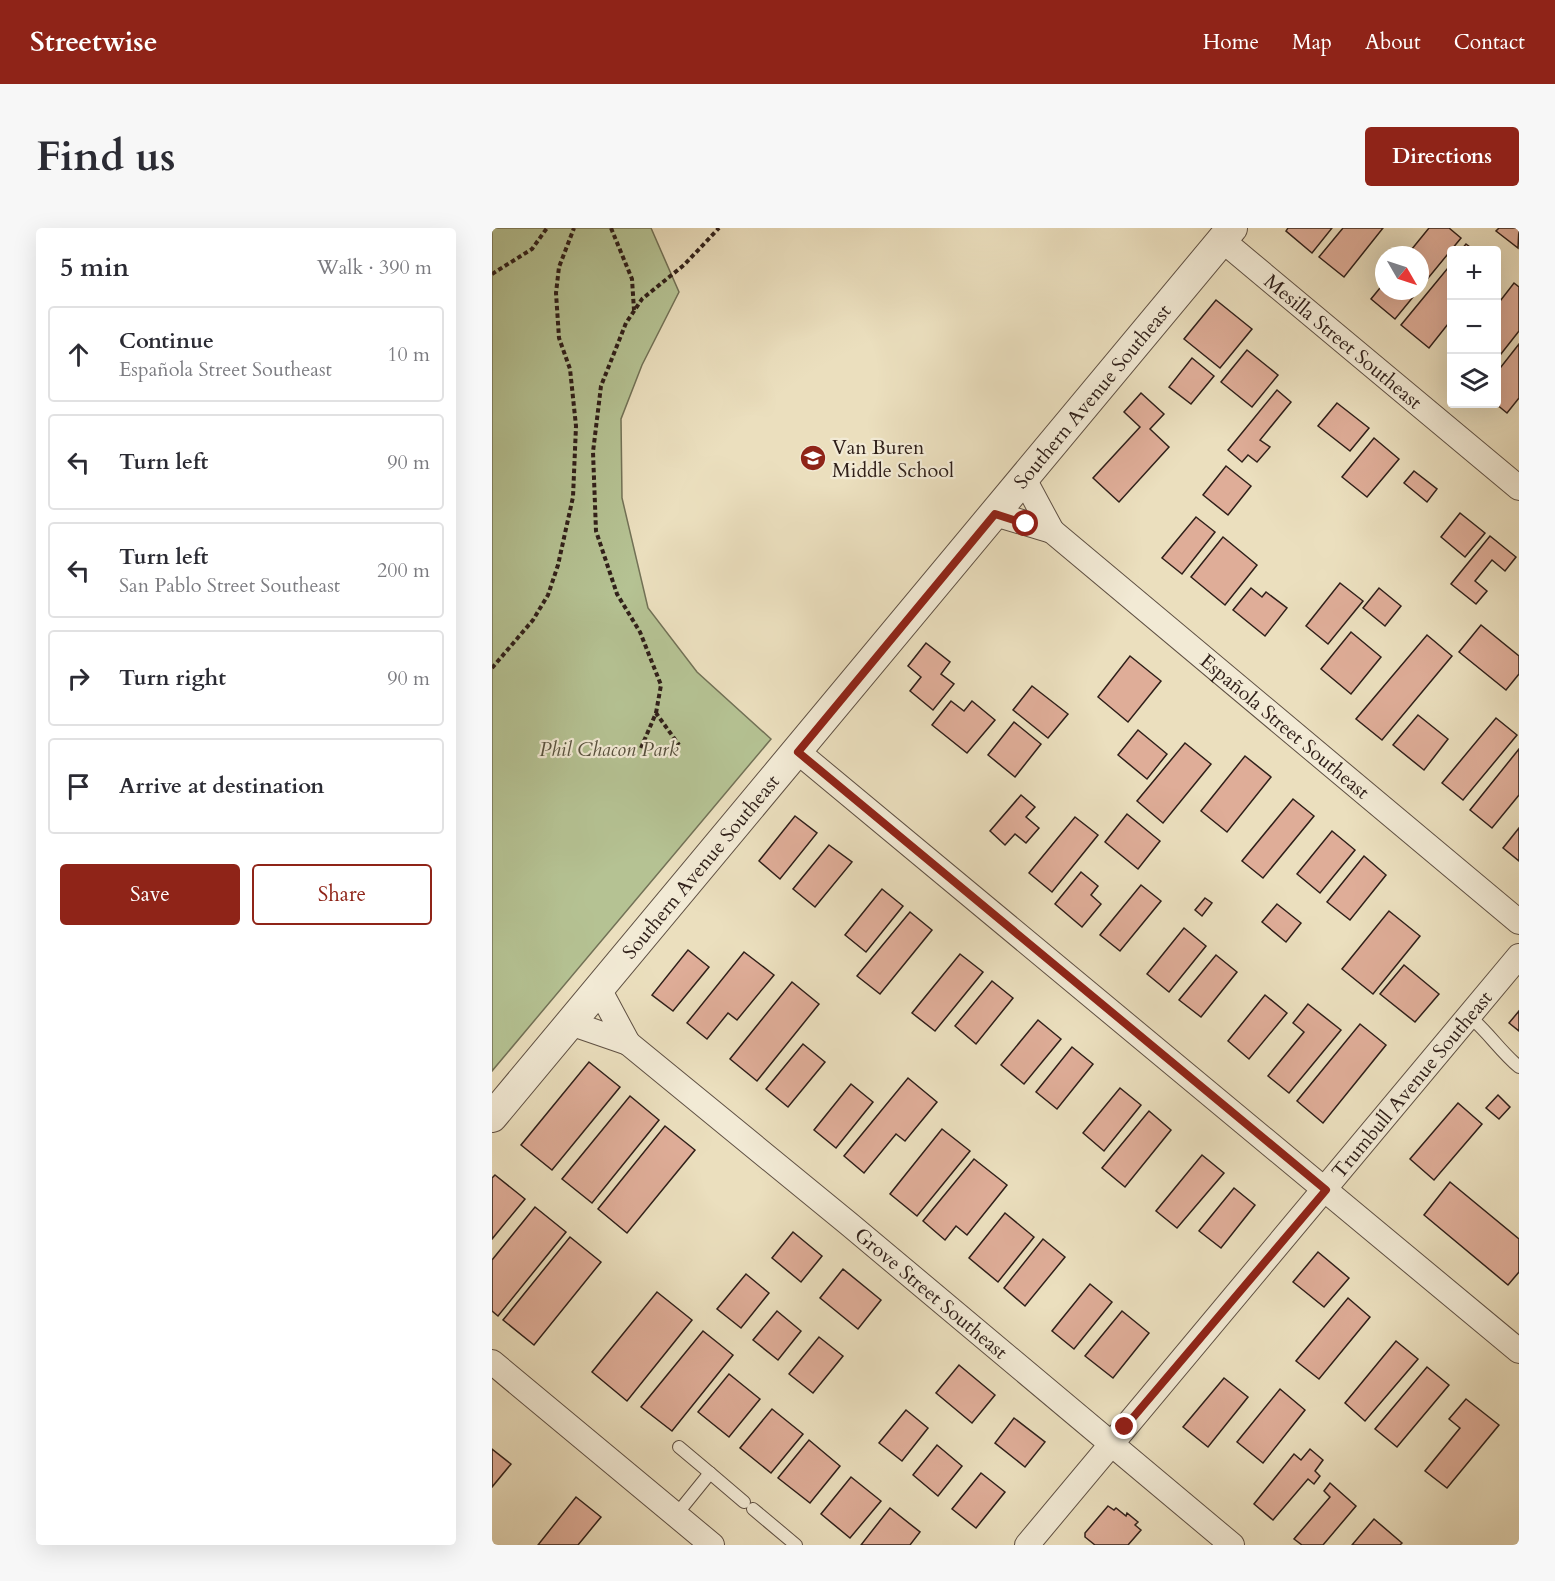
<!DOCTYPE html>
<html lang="en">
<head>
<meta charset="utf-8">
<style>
  body { margin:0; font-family:Cardo,serif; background:#f7f7f7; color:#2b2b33 }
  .controls { position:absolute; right:18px; top:18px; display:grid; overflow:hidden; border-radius:6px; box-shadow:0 6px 24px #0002 }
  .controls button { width:54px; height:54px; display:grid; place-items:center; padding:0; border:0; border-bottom:2px solid #e1e1e2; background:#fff; color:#2b2b33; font:30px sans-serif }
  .compass { position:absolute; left:883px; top:18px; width:54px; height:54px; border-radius:50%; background:#fff; box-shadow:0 6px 24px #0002; rotate:129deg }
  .stop { position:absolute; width:18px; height:18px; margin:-14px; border:4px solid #8f2418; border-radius:50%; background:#fff }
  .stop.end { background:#8f2418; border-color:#fff; box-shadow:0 2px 6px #0008 }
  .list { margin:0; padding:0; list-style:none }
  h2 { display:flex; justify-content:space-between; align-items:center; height:78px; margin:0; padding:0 24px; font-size:26px }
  h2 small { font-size:20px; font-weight:400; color:#7c7c81 }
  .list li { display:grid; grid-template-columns:39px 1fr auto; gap:18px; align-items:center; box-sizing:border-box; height:96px; margin:0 12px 12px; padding:0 12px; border:2px solid #e1e1e2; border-radius:6px }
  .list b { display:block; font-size:22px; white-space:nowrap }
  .list p { margin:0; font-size:20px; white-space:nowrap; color:#7c7c81 }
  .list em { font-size:20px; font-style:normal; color:#7c7c81 }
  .actions { display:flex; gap:12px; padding:18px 24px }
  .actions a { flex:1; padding:14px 0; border:2px solid #8f2418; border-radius:6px; text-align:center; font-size:21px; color:#8f2418 }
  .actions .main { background:#8f2418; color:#fff }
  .icon { flex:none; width:33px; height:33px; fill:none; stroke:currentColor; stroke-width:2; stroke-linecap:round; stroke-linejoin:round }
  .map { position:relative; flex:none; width:1027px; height:1317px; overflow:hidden; border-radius:6px }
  header { display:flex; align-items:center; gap:36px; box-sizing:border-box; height:84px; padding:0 30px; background:#8f2418; color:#fff }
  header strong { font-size:28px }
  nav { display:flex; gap:33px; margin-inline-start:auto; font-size:21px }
  .intro { display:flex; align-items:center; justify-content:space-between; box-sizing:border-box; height:144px; padding:0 36px }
  h1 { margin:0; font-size:42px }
  .button { padding:15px 27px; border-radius:6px; background:#8f2418; color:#fff; font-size:21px; font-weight:700 }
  main { display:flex; gap:36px; padding:0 36px }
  aside { flex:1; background:#fff; border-radius:6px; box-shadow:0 6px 24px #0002 }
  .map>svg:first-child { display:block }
</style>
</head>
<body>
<header>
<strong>Streetwise</strong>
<nav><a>Home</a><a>Map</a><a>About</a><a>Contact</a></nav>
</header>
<div class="intro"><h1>Find us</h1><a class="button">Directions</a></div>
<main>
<aside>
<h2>5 min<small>Walk · 390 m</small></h2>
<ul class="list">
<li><svg class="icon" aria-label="ahead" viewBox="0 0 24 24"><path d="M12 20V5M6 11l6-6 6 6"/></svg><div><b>Continue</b><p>Española Street Southeast</p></div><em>10 m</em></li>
<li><svg class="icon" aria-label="left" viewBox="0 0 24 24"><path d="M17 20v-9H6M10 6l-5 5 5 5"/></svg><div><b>Turn left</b></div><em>90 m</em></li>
<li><svg class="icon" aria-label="left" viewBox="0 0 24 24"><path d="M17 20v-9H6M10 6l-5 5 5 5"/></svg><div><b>Turn left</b><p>San Pablo Street Southeast</p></div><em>200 m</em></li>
<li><svg class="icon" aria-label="right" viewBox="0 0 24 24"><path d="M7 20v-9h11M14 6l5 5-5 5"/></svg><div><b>Turn right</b></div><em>90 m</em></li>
<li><svg class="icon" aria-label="arrive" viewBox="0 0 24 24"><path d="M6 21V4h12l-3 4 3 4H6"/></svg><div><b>Arrive at destination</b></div></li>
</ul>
<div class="actions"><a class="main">Save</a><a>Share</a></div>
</aside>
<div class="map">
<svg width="1027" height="1317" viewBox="0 0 1027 1317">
  <rect width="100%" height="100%" fill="#ebdfbe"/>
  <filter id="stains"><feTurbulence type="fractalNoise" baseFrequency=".00333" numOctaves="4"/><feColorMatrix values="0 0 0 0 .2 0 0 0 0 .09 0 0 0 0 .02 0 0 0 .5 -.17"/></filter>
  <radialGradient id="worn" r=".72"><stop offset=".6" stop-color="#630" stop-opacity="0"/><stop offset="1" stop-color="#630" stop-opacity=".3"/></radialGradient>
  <!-- green -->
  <polygon fill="#b5c293" stroke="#727156" stroke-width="1.5" points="0,0 159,0 187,64 150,137 129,191 130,270 156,380 205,444 279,511 0,843"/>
  <!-- building -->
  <g fill="#dfad98" stroke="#30201a" stroke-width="1.5">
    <polygon points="796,0 840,0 820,25 794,3"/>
    <polygon points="851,0 891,0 852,49 827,29"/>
    <polygon points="937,0 957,0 969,10 928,60 928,27 915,27"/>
    <polygon points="1007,0 1027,0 1026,20 1004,3"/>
    <polygon points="974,16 982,22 969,22"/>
    <polygon points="960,35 960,91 937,120 909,97"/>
    <polygon points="892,55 892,63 926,63 903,91 879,71"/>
    <polygon points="1022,55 1027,59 1027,103 1005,131 1005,77"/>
    <polygon points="724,72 760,101 728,140 692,111"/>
    <polygon points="1027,116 1027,170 1015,185 1004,176 1005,144"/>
    <polygon points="755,122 786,147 760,179 729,154"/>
    <polygon points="700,130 722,148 699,176 677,159"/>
    <polygon points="785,162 799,174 768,212 778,219 765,234 756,227 750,234 736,222"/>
    <polygon points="649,165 672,186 658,201 677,219 627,274 601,250 648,199 632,184"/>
    <polygon points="845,175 877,200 858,223 826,198"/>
    <polygon points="882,210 907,231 875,269 850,249"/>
    <polygon points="734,238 759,258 736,287 711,267"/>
    <polygon points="922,243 945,261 935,274 912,255"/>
    <polygon points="968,285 993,305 973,329 949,309"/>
    <polygon points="704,289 723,304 690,346 670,330"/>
    <polygon points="998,308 1024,329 1013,343 1000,332 983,353 995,363 984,376 959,356"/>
    <polygon points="731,309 765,337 733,377 699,349"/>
    <polygon points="848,355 871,373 836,416 814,398"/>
    <polygon points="759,360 770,369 774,364 795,380 773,408 741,382"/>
    <polygon points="887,360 909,378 893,398 871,380"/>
    <polygon points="989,397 1027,428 1027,446 1014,462 967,424"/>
    <polygon points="859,404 889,429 859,466 829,441"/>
    <polygon points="935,407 960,428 890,512 864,491"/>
    <polygon points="434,415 458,434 449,446 462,456 441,482 418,463 429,449 416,438"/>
    <polygon points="638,428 669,453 636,494 606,469"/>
    <polygon points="540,458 576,486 556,510 521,482"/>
    <polygon points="459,473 472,483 480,473 503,492 475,525 440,497"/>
    <polygon points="926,487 956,511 932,542 901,517"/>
    <polygon points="1004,490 1025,507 971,572 950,555"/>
    <polygon points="522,494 549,516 523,549 496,527"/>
    <polygon points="646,502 675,526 655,551 626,527"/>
    <polygon points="693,515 719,536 671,595 645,573"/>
    <polygon points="1027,521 1027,567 1000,600 978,582"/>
    <polygon points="753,528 779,549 735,604 709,583"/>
    <polygon points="529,567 543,579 534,589 547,600 534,615 523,606 513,617 498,603"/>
    <polygon points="801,571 822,588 771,650 750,633"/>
    <polygon points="635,586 668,613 646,641 613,614"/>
    <polygon points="303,588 325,605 288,651 267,633"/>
    <polygon points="583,589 606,607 560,664 537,645"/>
    <polygon points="1027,600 1027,633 1011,620"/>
    <polygon points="840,603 863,622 828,665 805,646"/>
    <polygon points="337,617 360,634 323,679 301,661"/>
    <polygon points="872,628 894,647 858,692 835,674"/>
    <polygon points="589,644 606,658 599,667 609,676 590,699 563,676"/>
    <polygon points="649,657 669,673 628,723 608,707"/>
    <polygon points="390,661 411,678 374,724 353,707"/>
    <polygon points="713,670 720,675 710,688 703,682"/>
    <polygon points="785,676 809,695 794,714 770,694"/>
    <polygon points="897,683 928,708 881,766 850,741"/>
    <polygon points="418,684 440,702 388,766 365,748"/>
    <polygon points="692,700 714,718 677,764 655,746"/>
    <polygon points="196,722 217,739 181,783 160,767"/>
    <polygon points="252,724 282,747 245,792 236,785 215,811 195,795"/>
    <polygon points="468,726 491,744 443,803 420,785"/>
    <polygon points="724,727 745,744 709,789 687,772"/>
    <polygon points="912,737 947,766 923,794 888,766"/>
    <polygon points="500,753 521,770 484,816 463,798"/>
    <polygon points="300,754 327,776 265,853 238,831"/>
    <polygon points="773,767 795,785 757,831 736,813"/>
    <polygon points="816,776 849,802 797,865 776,848 812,804 801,795"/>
    <polygon points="1027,783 1027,803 1017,795"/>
    <polygon points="546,792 569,811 532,856 509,837"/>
    <polygon points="868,796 894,817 831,895 805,873"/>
    <polygon points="311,816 333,834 296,879 274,861"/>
    <polygon points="580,819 601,836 565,881 544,864"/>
    <polygon points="97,834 128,859 60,942 29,917"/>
    <polygon points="416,850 445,874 413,913 404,906 372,945 352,928"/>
    <polygon points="359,856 381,874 344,920 322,902"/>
    <polygon points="628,860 649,877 612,923 591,905"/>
    <polygon points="1006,867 1018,879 1007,891 994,880"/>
    <polygon points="138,868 167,892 100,975 70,951"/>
    <polygon points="966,875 990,896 942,952 918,931"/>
    <polygon points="657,883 679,902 633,959 610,940"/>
    <polygon points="173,898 203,922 135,1005 106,981"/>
    <polygon points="450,901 478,923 425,988 398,966"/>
    <polygon points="710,927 732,945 685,1000 664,983"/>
    <polygon points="482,931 515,957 475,1007 464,998 453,1012 431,993"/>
    <polygon points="3,947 33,971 0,1011 0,950"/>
    <polygon points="958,954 1027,1011 1027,1044 1016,1057 932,987"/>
    <polygon points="742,960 763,977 729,1020 707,1003"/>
    <polygon points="43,979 74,1004 6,1088 0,1083 0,1032"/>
    <polygon points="513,985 542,1009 506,1054 477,1030"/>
    <polygon points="301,1004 330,1028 309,1054 280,1030"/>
    <polygon points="78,1009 109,1034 42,1117 11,1092"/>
    <polygon points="551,1011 573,1029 533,1078 512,1060"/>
    <polygon points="826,1024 857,1050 832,1079 801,1054"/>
    <polygon points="351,1041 389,1072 366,1101 328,1070"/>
    <polygon points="254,1046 277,1065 249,1100 225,1081"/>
    <polygon points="598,1056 620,1074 582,1121 560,1103"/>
    <polygon points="165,1064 200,1092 135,1173 100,1144"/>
    <polygon points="856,1070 878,1089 827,1151 804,1133"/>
    <polygon points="285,1083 309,1103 286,1132 261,1112"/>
    <polygon points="630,1083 657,1105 621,1150 593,1128"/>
    <polygon points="211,1103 241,1127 180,1203 149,1179"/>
    <polygon points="327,1109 351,1128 321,1165 297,1146"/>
    <polygon points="904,1113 926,1131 873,1193 853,1175"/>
    <polygon points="467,1137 503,1167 480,1195 444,1165"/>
    <polygon points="935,1139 957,1157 905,1219 883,1201"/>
    <polygon points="237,1146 268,1171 237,1209 206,1184"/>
    <polygon points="732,1150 756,1169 716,1219 691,1199"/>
    <polygon points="788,1161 813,1182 771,1235 745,1214"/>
    <polygon points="974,1171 1007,1197 955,1260 933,1243 968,1200 957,1191"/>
    <polygon points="280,1181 311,1206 279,1245 248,1220"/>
    <polygon points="414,1182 436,1200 410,1233 387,1215"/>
    <polygon points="522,1190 553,1214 533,1239 503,1215"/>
    <polygon points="317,1212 348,1238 318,1275 286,1250"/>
    <polygon points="445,1217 470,1238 446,1268 421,1247"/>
    <polygon points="0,1221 19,1236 0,1259"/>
    <polygon points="818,1221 831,1232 823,1243 828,1248 822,1256 816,1251 781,1292 762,1276 802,1226 809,1232"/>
    <polygon points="489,1245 513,1264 484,1300 460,1281"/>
    <polygon points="359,1249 389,1273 358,1310 329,1286"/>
    <polygon points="838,1255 864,1278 831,1317 810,1317 802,1311 838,1269 832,1263"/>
    <polygon points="84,1269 109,1289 86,1317 46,1317"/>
    <polygon points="616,1278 622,1282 624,1280 634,1288 635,1285 646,1294 643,1297 649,1302 636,1317 603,1317 593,1309 593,1305"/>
    <polygon points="398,1280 428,1304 418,1317 369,1317"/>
    <polygon points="882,1291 910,1315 908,1317 860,1317"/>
  </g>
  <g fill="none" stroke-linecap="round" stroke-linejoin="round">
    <!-- service casing -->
    <g stroke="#5f5043" stroke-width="14">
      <g id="service">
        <path d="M977,788C997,805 1008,823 1027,839"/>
        <polyline points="187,1219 218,1245"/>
        <polyline points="261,1281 304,1317"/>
        <polyline points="184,1287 218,1245 252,1274"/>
      </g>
    </g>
    <!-- minor casing -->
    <g stroke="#5f5043" stroke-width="26">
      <g id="minor">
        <path id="s1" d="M730,12L1027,260"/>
        <polyline points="503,286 560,303 532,251"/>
        <path id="s2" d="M560,303L1027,694"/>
        <polyline points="306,524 1027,1123"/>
        <polyline points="78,795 136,815 107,761"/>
        <path id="s3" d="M136,815L357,996L740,1317"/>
        <polyline points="0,1134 220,1317"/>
        <path id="s4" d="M535,1317L1027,728"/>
      </g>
    </g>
    <!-- tertiary casing -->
    <g stroke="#5f5043" stroke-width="32">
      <g id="tertiary">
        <path id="s5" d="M0,889L740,0"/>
      </g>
    </g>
    <!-- path -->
    <g stroke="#30201a" stroke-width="4" stroke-dasharray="4.5 3" stroke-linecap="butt">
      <polyline points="119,0 140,51 142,82"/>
      <polyline points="0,46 40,21 55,0"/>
      <polyline points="0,440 41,392 56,367 66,337 81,269 84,198 78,141 67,110 64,65 67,39 82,0"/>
      <polyline points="164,485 169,457 148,404 125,366 104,303 101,224 109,158 134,95 150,71 192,37 227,0"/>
      <polyline points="149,520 164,485 187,517"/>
    </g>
    <!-- service -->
    <use href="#service" stroke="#f2ead5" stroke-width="12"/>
    <!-- minor -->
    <use href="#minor" stroke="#f2ead5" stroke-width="24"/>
    <!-- tertiary -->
    <use href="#tertiary" stroke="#f2ead5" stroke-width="30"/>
  </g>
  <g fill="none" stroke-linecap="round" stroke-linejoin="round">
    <!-- route -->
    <polyline stroke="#8f2418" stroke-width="8" points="534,296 503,286 306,524 834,962 633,1199"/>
  </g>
  <!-- icons -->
  <defs>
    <g id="school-disc" transform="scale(1.35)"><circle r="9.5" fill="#8f2418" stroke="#f2ead5"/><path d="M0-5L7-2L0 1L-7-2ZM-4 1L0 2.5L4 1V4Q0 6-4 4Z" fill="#fff"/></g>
  </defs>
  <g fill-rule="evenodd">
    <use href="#school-disc" x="321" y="230"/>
  </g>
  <g text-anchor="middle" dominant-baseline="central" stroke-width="4.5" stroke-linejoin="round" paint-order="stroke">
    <!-- street labels -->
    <g font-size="20" fill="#30201a" stroke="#f2ead5">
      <text stroke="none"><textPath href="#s1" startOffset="158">Mesilla Street Southeast</textPath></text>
      <text stroke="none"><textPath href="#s5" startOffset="938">Southern Avenue Southeast</textPath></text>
      <text stroke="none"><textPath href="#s2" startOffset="304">Española Street Southeast</textPath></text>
      <text stroke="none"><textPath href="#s5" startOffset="326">Southern Avenue Southeast</textPath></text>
      <text stroke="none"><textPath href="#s4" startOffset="600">Trumbull Avenue Southeast</textPath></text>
      <text stroke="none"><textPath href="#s3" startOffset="393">Grove Street Southeast</textPath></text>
    </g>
    <!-- poi labels -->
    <g font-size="20" fill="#30201a" stroke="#f2ead5" text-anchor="start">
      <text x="340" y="219">Van Buren<tspan x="340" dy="23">Middle School</tspan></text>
    </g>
    <!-- park labels -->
    <g font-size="20" font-style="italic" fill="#58513e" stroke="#f2ead5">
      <text x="117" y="521">Phil Chacon Park</text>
    </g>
  </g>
  <rect width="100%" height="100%" filter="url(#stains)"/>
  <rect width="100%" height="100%" fill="url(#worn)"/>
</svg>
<div class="controls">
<button>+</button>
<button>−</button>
<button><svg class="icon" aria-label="layers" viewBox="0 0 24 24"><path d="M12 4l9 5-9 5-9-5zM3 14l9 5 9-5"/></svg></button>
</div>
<svg class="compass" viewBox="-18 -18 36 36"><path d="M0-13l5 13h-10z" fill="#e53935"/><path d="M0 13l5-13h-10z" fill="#7c7c81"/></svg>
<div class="stop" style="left:534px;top:296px"></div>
<div class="stop end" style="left:633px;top:1199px"></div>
</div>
</main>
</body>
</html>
